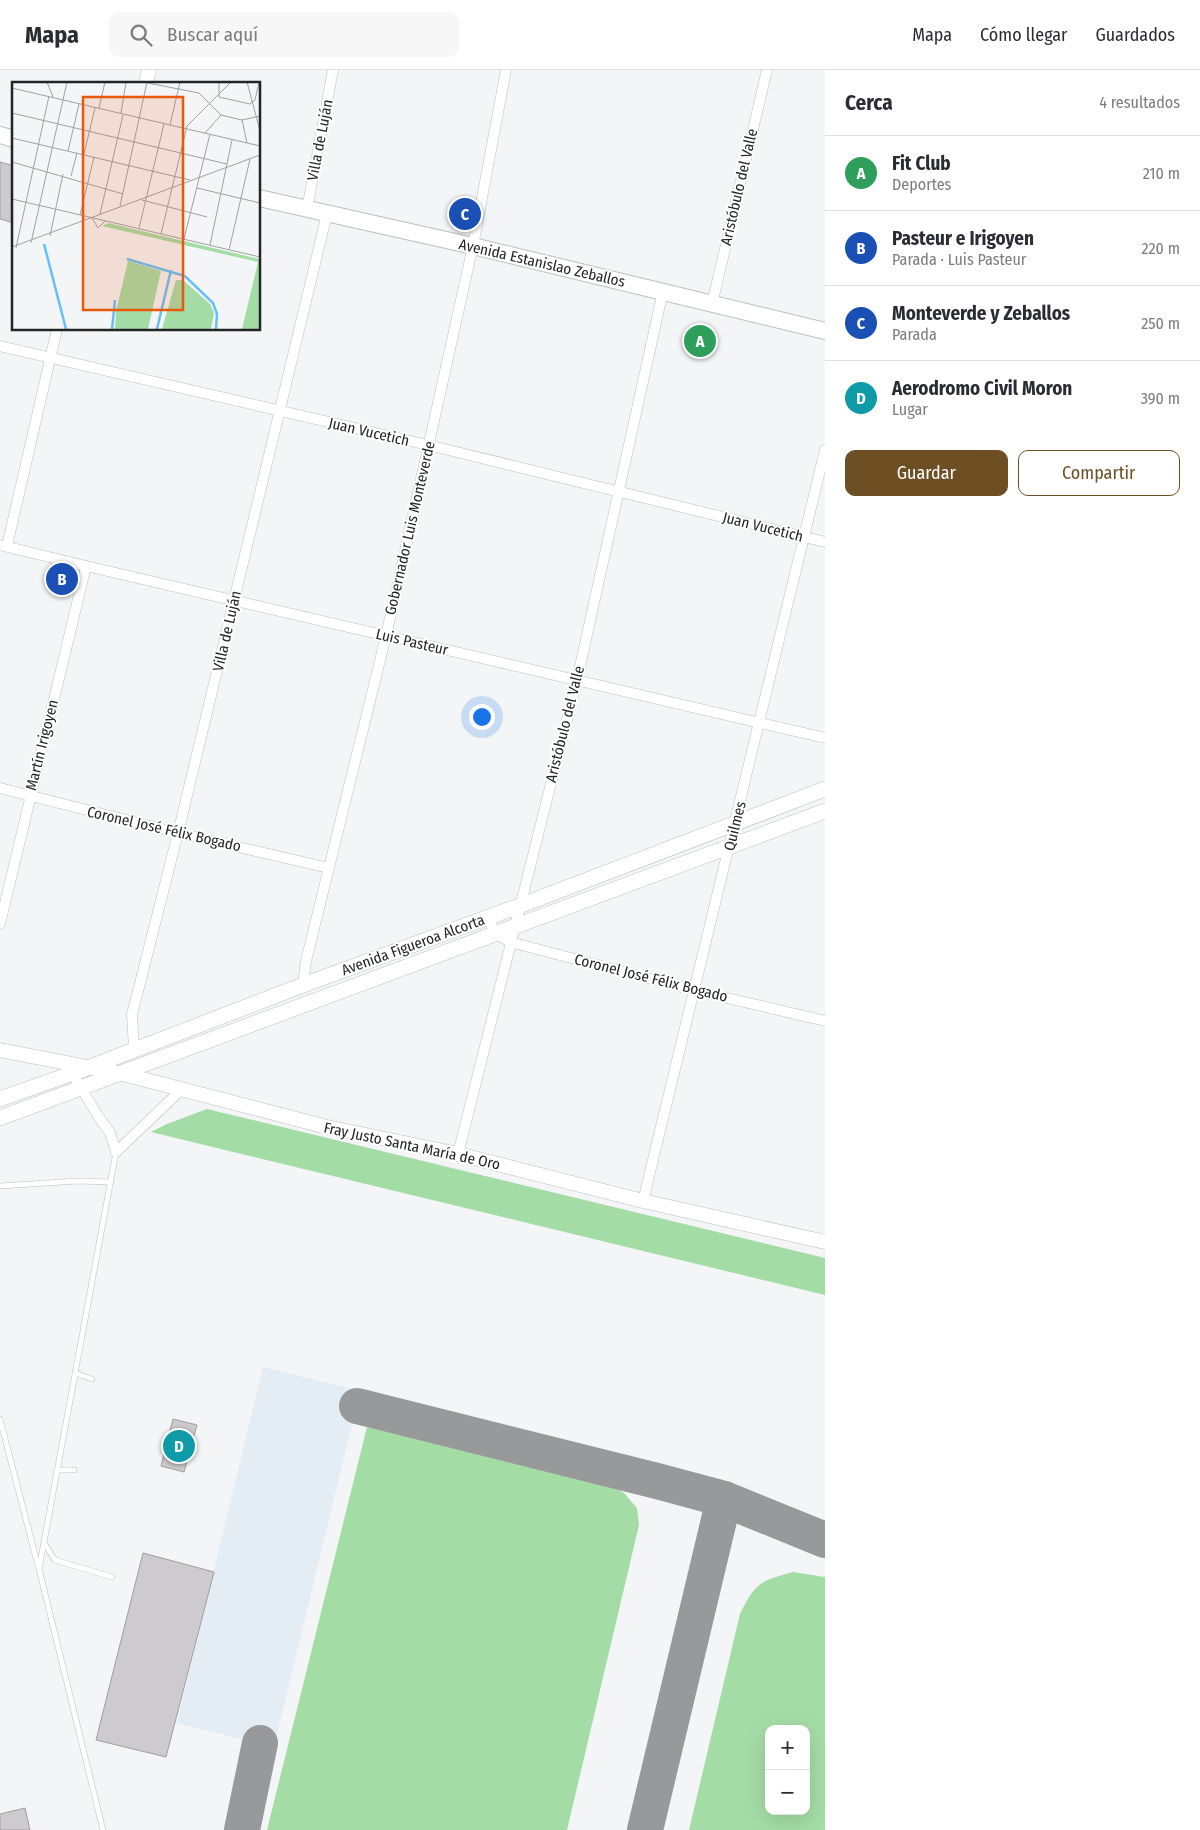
<!DOCTYPE html>
<html lang="es">
<head>
<meta charset="utf-8">
<style>
  body { margin:0; font-family:"Fira Sans Condensed",sans-serif; background:#f7f7f7; color:#2b2b33 }
  .controls { position:absolute; right:15px; bottom:15px; display:grid; overflow:hidden; border-radius:10px; box-shadow:0 5px 20px #0002 }
  .controls button { width:45px; height:45px; display:grid; place-items:center; padding:0; border:0; border-bottom:1px solid #e1e1e2; background:#fff; color:#2b2b33; font:25px sans-serif }
  .you { position:absolute; left:481px; top:646px; width:18px; height:18px; margin:-12px; border:4px solid #fff; border-radius:50%; background:#1a73e8; box-shadow:0 0 0 8px #1a73e833 }
  .badge { display:grid; place-items:center; width:32px; height:32px; border-radius:50%; background:#6e4f24; color:#fff; font-size:16px; font-weight:700 }
  .pin { position:absolute; translate:-50% -50%; border:2px solid #fff; box-shadow:0 1px 5px #0006 }
  .list { margin:0; padding:0; list-style:none }
  h2 { display:flex; justify-content:space-between; align-items:center; height:65px; margin:0; padding:0 20px; font-size:21px }
  h2 small { font-size:16px; font-weight:400; color:#7c7c81 }
  .list li { display:grid; grid-template-columns:32px 1fr auto; gap:15px; align-items:center; box-sizing:border-box; height:75px; padding:0 20px; border-top:1px solid #e1e1e2 }
  .list b { display:block; font-size:19px; white-space:nowrap }
  .list p { margin:0; font-size:16px; white-space:nowrap; color:#7c7c81 }
  .list em { font-size:16px; font-style:normal; color:#7c7c81 }
  .actions { display:flex; gap:10px; padding:15px 20px }
  .actions a { flex:1; padding:11px 0; border:1px solid #6e4f24; border-radius:10px; text-align:center; font-size:18px; color:#6e4f24 }
  .actions .main { background:#6e4f24; color:#fff }
  .icon { flex:none; width:28px; height:28px; fill:none; stroke:currentColor; stroke-width:2; stroke-linecap:round; stroke-linejoin:round }
  .map { position:relative; flex:none; width:825px; height:1760px; overflow:hidden }
  header { display:flex; align-items:center; gap:30px; box-sizing:border-box; height:70px; padding:0 25px; background:#fff; border-bottom:1px solid #e1e1e2 }
  header strong { font-size:24px }
  nav { display:flex; gap:28px; margin-inline-start:auto; font-size:18px }
  .search { width:350px; height:45px; background:#f7f7f7; display:flex; align-items:center; gap:12px; box-sizing:border-box; padding:0 18px; border-radius:10px; color:#7c7c81; font-size:19px }
  main { display:flex }
  aside { flex:1; background:#fff }
  .map>svg:first-child { display:block }
</style>
</head>
<body>
<header>
<strong>Mapa</strong>
<div class="search"><svg class="icon" aria-label="search" viewBox="0 0 24 24"><circle cx="10" cy="10" r="6"/><path d="M15 15l6 6"/></svg>Buscar aquí</div>
<nav><a>Mapa</a><a>Cómo llegar</a><a>Guardados</a></nav>
</header>
<main>
<div class="map">
<svg width="825" height="1760" viewBox="0 0 825 1760">
  <rect width="100%" height="100%" fill="#f3f5f7"/>
  <!-- built -->
  <polygon fill="#e4ecf4" points="263,1297 360,1321 274,1677 177,1653"/>
  <!-- green -->
  <g fill="#a4dca6" fill-rule="evenodd">
    <polygon points="207,1039 825,1188 825,1225 151,1062 167,1054"/>
    <polygon points="367,1357 604,1411 624,1423 637,1438 639,1455 567,1760 267,1760"/>
    <path d="M793,1502L825,1507V1760H689L740,1544C755,1513 760,1511 793,1502ZM769,1659H806V1741H769Z"/>
  </g>
  <g fill="none" stroke-linecap="round" stroke-linejoin="round">
    <!-- taxiway -->
    <g stroke="#98999a" stroke-width="36">
      <polyline points="357,1336 657,1411 724,1429 825,1470"/>
      <polyline points="242,1760 260,1673"/>
      <polyline points="645,1760 724,1429"/>
    </g>
  </g>
  <!-- building -->
  <g fill="#cdcbcd" stroke="#9f9d9f">
    <polygon points="0,92 14,96 14,153 0,149"/>
    <polygon points="173,1349 197,1355 184,1402 161,1396"/>
    <polygon points="143,1483 214,1502 166,1687 96,1670"/>
    <polygon points="25,1738 30,1760 0,1760 0,1744"/>
  </g>
  <g fill="none" stroke-linecap="round" stroke-linejoin="round">
    <!-- service casing -->
    <g stroke="#bcbec0" stroke-width="6">
      <g id="service">
        <polyline points="0,1116 77,1111 111,1112"/>
        <polyline points="75,1303 92,1309"/>
        <polyline points="0,1349 38,1496"/>
        <polyline points="57,1400 74,1400"/>
        <polyline points="44,1473 55,1490 112,1507"/>
        <polyline points="103,1760 39,1499 116,1082"/>
      </g>
    </g>
    <!-- minor casing -->
    <g stroke="#bcbec0" stroke-width="11">
      <g id="minor">
        <polyline points="307,139 333,0"/>
        <polyline points="712,234 767,0"/>
        <polyline points="0,276 428,375 825,472"/>
        <polyline points="0,475 86,496 825,668"/>
        <polyline points="7,476 57,259"/>
        <polyline points="0,718 178,763 329,798"/>
        <polyline points="487,848 497,864 510,872 693,920 825,951"/>
        <polyline points="0,854 86,496"/>
        <polyline points="303,915 306,891 386,566 473,176 506,0"/>
        <polyline points="134,979 132,944 135,933 178,763 327,144"/>
        <polyline points="72,1003 98,1046 110,1063 116,1082"/>
        <polyline points="116,1082 181,1020"/>
        <polyline points="458,1084 577,610 663,221"/>
        <polyline points="643,1131 825,380"/>
      </g>
    </g>
    <!-- tertiary casing -->
    <g stroke="#bcbec0" stroke-width="15">
      <g id="tertiary">
        <polyline points="146,14 149,0"/>
        <polyline points="0,980 119,1003 327,1057 458,1084 643,1131 825,1172"/>
      </g>
    </g>
    <!-- secondary casing -->
    <g stroke="#bcbec0" stroke-width="16">
      <g id="secondary">
        <polyline points="0,1029 90,997 303,915 519,836 825,719"/>
        <polyline points="0,1048 825,741"/>
      </g>
    </g>
    <!-- primary casing -->
    <g stroke="#bcbec0" stroke-width="18">
      <g id="primary">
        <polyline points="0,65 14,69"/>
        <polyline points="259,128 473,176 825,261"/>
      </g>
    </g>
    <!-- service -->
    <use href="#service" stroke="#fff" stroke-width="5"/>
    <!-- minor -->
    <use href="#minor" stroke="#fff" stroke-width="10"/>
    <!-- tertiary -->
    <use href="#tertiary" stroke="#fff" stroke-width="14"/>
    <!-- secondary -->
    <use href="#secondary" stroke="#fff" stroke-width="15"/>
    <!-- primary -->
    <use href="#primary" stroke="#fff" stroke-width="16"/>
  </g>
  <g text-anchor="middle" dominant-baseline="central" stroke-width="4" stroke-linejoin="round" paint-order="stroke">
    <!-- street labels -->
    <g font-size="15" fill="#232424" stroke="#fff">
      <text transform="translate(320 70) rotate(-79)">Villa de Luján</text>
      <text transform="translate(739 117) rotate(-77)">Aristóbulo del Valle</text>
      <text transform="translate(542 193) rotate(13)">Avenida Estanislao Zeballos</text>
      <text transform="translate(369 362) rotate(13)">Juan Vucetich</text>
      <text transform="translate(763 457) rotate(14)">Juan Vucetich</text>
      <text transform="translate(410 458) rotate(-77)">Gobernador Luis Monteverde</text>
      <text transform="translate(227 561) rotate(-77)">Villa de Luján</text>
      <text transform="translate(412 572) rotate(13)">Luis Pasteur</text>
      <text transform="translate(565 654) rotate(-76)">Aristóbulo del Valle</text>
      <text transform="translate(42 675) rotate(-76)">Martín Irigoyen</text>
      <text transform="translate(735 756) rotate(-76)">Quilmes</text>
      <text transform="translate(164 759) rotate(13)">Coronel José Félix Bogado</text>
      <text transform="translate(413 875) rotate(-20)">Avenida Figueroa Alcorta</text>
      <text transform="translate(651 908) rotate(14)">Coronel José Félix Bogado</text>
      <text transform="translate(412 1076) rotate(12)">Fray Justo Santa María de Oro</text>
    </g>
  </g>
  <!-- overview -->
  <g transform="translate(12 12)">
    <rect width="248" height="248" fill="#f3f5f7"/>
    <path d="M96,141L247,177V247H230L246,180L90,144ZM116,179L149,189L136,247H103L104,229ZM164,198H171L198,222L202,231L199,247H150Z" fill="#a4dca6"/>
    <path fill="none" stroke="#66c0f7" stroke-width="2.5" d="M32,162L54,247M115,177L173,194L201,221L205,232L204,247M100,247L103,218M145,247L159,188"/>
    <path fill="none" stroke="#a0a1a3" stroke-width="1" d="M35,0L41,15M207,0V15L238,22L243,18L247,0M235,0L248,49M136,1L187,11L209,33L230,38L248,34M0,6L248,64M87,26L93,0M0,31L215,82M109,31L114,0M230,38L235,61M158,43L168,0M193,51L209,33M0,56L178,98M56,69L67,22M72,72L83,26M0,80L111,112M59,94L65,71M185,106L248,121M0,117L248,175M130,118L195,135M108,124L135,0M88,132L111,33M68,133L82,75M80,136L86,146L93,139M127,146L152,42M149,152L175,44L219,0M38,154L51,92M172,157L198,52M19,161L55,0M198,163L220,58M0,165L248,73M4,166L37,14M217,168L238,77"/>
    <path fill="#e8590c" fill-opacity="0.15" stroke="#e8590c" stroke-width="2.5" d="M71,15H171V228H71Z"/>
    <rect width="248" height="248" fill="none" stroke="#232424" stroke-width="2.5"/>
  </g>
</svg>
<div class="controls">
<button>+</button>
<button>−</button>
</div>
<div class="you"></div>
<div class="pin badge" style="left:700px;top:271px;background:#2e9e5b">A</div>
<div class="pin badge" style="left:62px;top:509px;background:#1a4fb4">B</div>
<div class="pin badge" style="left:465px;top:144px;background:#1a4fb4">C</div>
<div class="pin badge" style="left:179px;top:1376px;background:#0f9aa8">D</div>
</div>
<aside>
<h2>Cerca<small>4 resultados</small></h2>
<ul class="list">
<li><span class="badge" style="background:#2e9e5b">A</span><div><b>Fit Club</b><p>Deportes</p></div><em>210 m</em></li>
<li><span class="badge" style="background:#1a4fb4">B</span><div><b>Pasteur e Irigoyen</b><p>Parada · Luis Pasteur</p></div><em>220 m</em></li>
<li><span class="badge" style="background:#1a4fb4">C</span><div><b>Monteverde y Zeballos</b><p>Parada</p></div><em>250 m</em></li>
<li><span class="badge" style="background:#0f9aa8">D</span><div><b>Aerodromo Civil Moron</b><p>Lugar</p></div><em>390 m</em></li>
</ul>
<div class="actions"><a class="main">Guardar</a><a>Compartir</a></div>
</aside>
</main>
</body>
</html>
